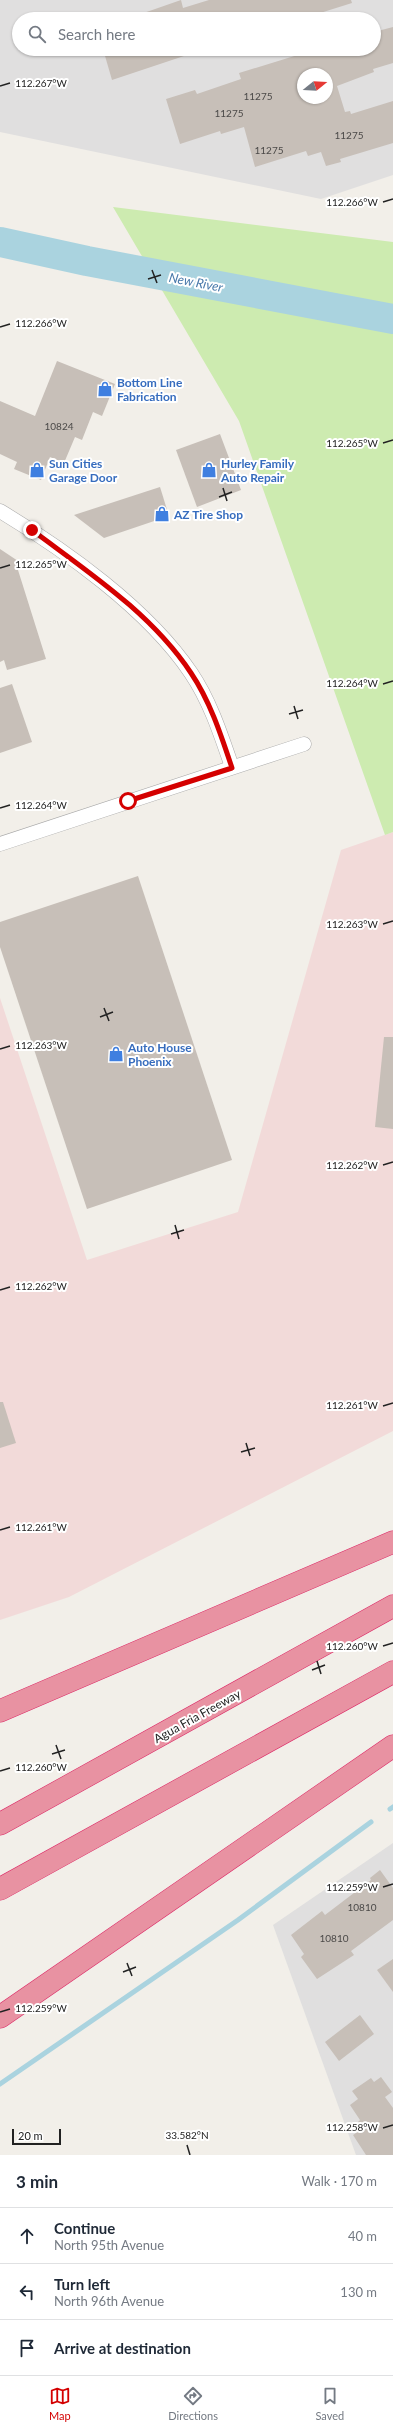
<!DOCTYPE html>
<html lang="en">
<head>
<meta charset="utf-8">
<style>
  body { margin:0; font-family:Lato,sans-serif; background:#f6f6f7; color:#1f2937 }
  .compass { position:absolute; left:297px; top:68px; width:36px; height:36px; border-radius:50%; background:#fff; box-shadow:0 1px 3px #0004; rotate:72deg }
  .scale { position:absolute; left:12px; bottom:10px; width:49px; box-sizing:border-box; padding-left:4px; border:2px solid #222; border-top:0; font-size:11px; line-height:14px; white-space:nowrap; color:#222; -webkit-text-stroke:3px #fff; paint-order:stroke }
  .stop { position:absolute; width:12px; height:12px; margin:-9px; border:3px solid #d40000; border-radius:50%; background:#fff }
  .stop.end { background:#d40000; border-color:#fff; box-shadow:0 1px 4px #0008 }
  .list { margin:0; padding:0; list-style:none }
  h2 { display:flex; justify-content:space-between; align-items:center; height:52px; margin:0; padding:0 16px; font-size:17px }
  h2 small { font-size:13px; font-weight:400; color:#747a83 }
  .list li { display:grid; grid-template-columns:26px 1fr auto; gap:12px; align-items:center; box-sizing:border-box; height:56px; padding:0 16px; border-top:1px solid #e0e1e3 }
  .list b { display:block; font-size:15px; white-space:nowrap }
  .list p { margin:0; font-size:13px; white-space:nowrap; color:#747a83 }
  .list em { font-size:13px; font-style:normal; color:#747a83 }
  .icon { flex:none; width:22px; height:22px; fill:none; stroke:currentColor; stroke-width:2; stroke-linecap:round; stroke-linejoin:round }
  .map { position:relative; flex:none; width:393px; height:2155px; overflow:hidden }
  .search { position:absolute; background:#fff; box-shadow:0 1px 3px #0004; left:12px; right:12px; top:12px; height:44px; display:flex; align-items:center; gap:10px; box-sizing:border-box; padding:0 14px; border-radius:22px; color:#747a83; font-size:15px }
  .sheet { height:220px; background:#fff }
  nav { display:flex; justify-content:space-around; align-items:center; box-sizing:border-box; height:56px; border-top:1px solid #e0e1e3; background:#fff; font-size:11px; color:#747a83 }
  nav a { display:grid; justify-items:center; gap:2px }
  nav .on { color:#d40000 }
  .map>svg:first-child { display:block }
</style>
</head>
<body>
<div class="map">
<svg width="393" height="2155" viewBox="0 0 393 2155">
  <rect width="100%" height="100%" fill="#f2efe9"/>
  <!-- residential -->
  <g fill="#e0dfdf" fill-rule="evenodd">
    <path d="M0,0H393V175L321,199L0,132ZM19,19H374V49H19ZM303,74H327V98H303Z"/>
    <polygon points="393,1843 393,2155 356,2155 273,1925"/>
  </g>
  <!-- commercial -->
  <polygon fill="#f2dad9" points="393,832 393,1431 69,1597 0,1620 0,998 87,1260 238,1212 341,850"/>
  <!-- grass -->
  <polygon fill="#cdebb0" points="113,207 393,242 393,832 385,835 239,421"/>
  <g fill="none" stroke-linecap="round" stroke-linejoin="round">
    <!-- stream -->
    <g stroke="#aad3df" stroke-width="5">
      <polyline points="390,1809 393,1807"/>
      <polyline points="0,2084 238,1920 371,1822"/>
    </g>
    <!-- river -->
    <polyline stroke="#aad3df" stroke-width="30" points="0,242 87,261 393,319"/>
  </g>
  <!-- building -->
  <g fill="#c7bfb8" fill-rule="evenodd">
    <polygon points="181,0 183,8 209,0 351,0 352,3 301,19 268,19 267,15 255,19 136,19 135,16"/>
    <path d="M393,27V63L373,69L374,72L337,86L345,112L350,111L351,114L393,101V143L340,159L341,162L326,166L321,152L308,156L306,151L255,167L244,127L221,134L220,131L180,144L166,99L195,90L197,94L241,79L239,73L317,49H374V32ZM303,74H327V98H303Z"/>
    <polygon points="103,49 198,49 199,51 112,80"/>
    <polygon points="57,361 115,384 102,416 93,412 82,440 75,437 64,463 50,457 41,480 14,469 17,462 0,454 0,401 35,416"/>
    <polygon points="220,434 241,490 197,507 176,450"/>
    <polygon points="160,487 169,516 104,538 74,515"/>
    <polygon points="0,549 27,567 18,570 46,659 7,670 4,660 0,662"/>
    <polygon points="12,684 32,742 0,753 0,688"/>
    <polygon points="138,876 232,1160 87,1209 0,947 0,922"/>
    <polygon points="384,1037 393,1037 393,1129 375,1127"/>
    <polygon points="0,1402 3,1402 16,1443 0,1448"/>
    <polygon points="380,1870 393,1888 393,1920 351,1951 354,1955 317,1979 301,1957 304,1954 291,1935 322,1911 325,1915 371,1880 370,1878"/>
    <polygon points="393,1959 393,1992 377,1970"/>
    <polygon points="360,2015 374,2034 339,2061 325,2042"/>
    <polygon points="381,2077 392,2092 385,2097 393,2108 393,2155 366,2155 353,2135 362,2129 358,2122 360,2120 350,2105 358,2099 352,2091 371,2078 374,2082"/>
  </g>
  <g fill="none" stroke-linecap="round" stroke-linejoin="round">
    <!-- minor casing -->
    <g stroke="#a9a9a9" stroke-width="15">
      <g id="minor">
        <path d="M0,511C65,550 148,609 191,673C210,701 221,735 232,767"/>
        <polyline points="0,844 304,744"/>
      </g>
    </g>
    <!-- motorway casing -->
    <g stroke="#dc2a67" stroke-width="23">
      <g id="motorway">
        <polyline points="0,1711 393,1542"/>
        <polyline points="0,1824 393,1606"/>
        <polyline points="0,1889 393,1672"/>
        <polyline points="0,2017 393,1746"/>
      </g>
    </g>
    <!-- minor -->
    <use href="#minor" stroke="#fff" stroke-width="14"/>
    <!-- motorway -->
    <use href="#motorway" stroke="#e892a2" stroke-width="22"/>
  </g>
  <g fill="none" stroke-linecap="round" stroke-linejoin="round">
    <!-- route -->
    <path stroke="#d40000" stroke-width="5" d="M32,530C88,572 151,613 191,673C210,701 221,735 232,768L128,801"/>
  </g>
  <!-- ticks -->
  <path fill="none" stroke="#222" stroke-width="1.5" d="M0,86L10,83M383,202L393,199M152,270L157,283M148,279L161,275M0,327L10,324M383,443L393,440M223,488L227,501M219,497L232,492M0,568L10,565M383,684L393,681M294,706L298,719M289,714L303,710M0,808L10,805M383,924L393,921M104,1008L109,1021M100,1017L113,1012M0,1049L10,1046M383,1165L393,1162M175,1225L179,1239M171,1234L184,1230M0,1290L10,1287M383,1406L393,1403M246,1443L250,1456M241,1452L255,1448M0,1530L10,1527M383,1646L393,1643M317,1661L321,1674M312,1670L325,1665M56,1745L61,1759M52,1754L65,1750M0,1771L10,1768M383,1887L393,1884M127,1963L132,1976M123,1972L136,1967M0,2012L10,2009M383,2128L393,2125M187,2145L190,2155"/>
  <!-- icons -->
  <defs>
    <g id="shop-bare" transform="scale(1.2)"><path d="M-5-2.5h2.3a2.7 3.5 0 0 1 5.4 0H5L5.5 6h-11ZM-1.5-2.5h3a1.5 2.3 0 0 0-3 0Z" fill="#3f7fe0" stroke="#fff" stroke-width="2.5" paint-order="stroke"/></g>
  </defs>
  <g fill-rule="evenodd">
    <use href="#shop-bare" x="105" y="389"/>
    <use href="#shop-bare" x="37" y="470"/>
    <use href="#shop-bare" x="209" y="470"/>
    <use href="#shop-bare" x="162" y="514"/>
    <use href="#shop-bare" x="116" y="1054"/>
  </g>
  <g text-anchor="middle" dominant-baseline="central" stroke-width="4" stroke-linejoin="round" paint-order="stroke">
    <!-- number labels -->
    <g font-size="10" fill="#4b4948">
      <text x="258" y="96">11275</text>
      <text x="229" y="113">11275</text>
      <text x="349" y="135">11275</text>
      <text x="269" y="150">11275</text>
      <text x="59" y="426">10824</text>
      <text x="362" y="1907">10810</text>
      <text x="334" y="1938">10810</text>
    </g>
    <!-- shop labels -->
    <g font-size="12" font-weight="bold" fill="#366cbe" stroke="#fff" text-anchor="start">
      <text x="117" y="382">Bottom Line<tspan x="117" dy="14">Fabrication</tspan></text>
      <text x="49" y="463">Sun Cities<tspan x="49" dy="14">Garage Door</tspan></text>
      <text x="221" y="463">Hurley Family<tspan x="221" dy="14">Auto Repair</tspan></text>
      <text x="174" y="514">AZ Tire Shop</text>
      <text x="128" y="1047">Auto House<tspan x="128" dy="14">Phoenix</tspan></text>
    </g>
    <!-- street labels -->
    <g font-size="12" fill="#222" stroke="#fff">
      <text transform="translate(197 1716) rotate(-29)">Agua Fria Freeway</text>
    </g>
    <!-- water labels -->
    <g font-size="13" font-style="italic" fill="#4a7aab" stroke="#fff">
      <text transform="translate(196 282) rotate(11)">New River</text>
    </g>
  </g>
  <g font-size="10" text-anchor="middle" fill="#222" stroke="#fff" stroke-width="4" stroke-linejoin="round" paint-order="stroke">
    <text x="41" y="87">112.267°W</text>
    <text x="352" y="206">112.266°W</text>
    <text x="41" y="327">112.266°W</text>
    <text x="352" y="447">112.265°W</text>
    <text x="41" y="568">112.265°W</text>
    <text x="352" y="687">112.264°W</text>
    <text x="41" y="809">112.264°W</text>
    <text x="352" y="928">112.263°W</text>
    <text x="41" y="1049">112.263°W</text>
    <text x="352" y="1169">112.262°W</text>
    <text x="41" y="1290">112.262°W</text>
    <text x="352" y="1409">112.261°W</text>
    <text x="41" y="1531">112.261°W</text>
    <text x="352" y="1650">112.260°W</text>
    <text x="41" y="1771">112.260°W</text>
    <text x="352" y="1891">112.259°W</text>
    <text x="41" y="2012">112.259°W</text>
    <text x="352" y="2131">112.258°W</text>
    <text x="187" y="2139">33.582°N</text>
  </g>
</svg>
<svg class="compass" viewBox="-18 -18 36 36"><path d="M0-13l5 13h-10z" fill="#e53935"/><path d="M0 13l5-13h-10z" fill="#747a83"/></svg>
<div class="scale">20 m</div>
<div class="stop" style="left:128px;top:801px"></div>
<div class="stop end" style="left:32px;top:530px"></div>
<div class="search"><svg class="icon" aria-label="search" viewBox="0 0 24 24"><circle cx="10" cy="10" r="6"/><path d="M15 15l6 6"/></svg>Search here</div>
</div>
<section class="sheet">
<h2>3 min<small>Walk · 170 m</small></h2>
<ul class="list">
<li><svg class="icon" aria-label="ahead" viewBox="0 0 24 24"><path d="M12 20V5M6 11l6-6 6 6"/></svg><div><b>Continue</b><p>North 95th Avenue</p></div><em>40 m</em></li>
<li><svg class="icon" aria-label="left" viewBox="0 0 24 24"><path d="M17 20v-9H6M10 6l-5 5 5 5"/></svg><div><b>Turn left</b><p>North 96th Avenue</p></div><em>130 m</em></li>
<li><svg class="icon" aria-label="arrive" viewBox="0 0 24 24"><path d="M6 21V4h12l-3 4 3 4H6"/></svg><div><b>Arrive at destination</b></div></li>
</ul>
</section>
<nav>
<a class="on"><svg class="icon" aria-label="map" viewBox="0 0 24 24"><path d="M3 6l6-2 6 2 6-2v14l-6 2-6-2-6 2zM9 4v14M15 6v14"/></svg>Map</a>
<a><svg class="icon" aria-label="directions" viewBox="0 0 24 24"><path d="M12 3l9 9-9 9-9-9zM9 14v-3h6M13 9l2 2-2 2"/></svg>Directions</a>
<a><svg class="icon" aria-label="saved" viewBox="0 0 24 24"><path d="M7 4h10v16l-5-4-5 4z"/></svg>Saved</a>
</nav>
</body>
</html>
